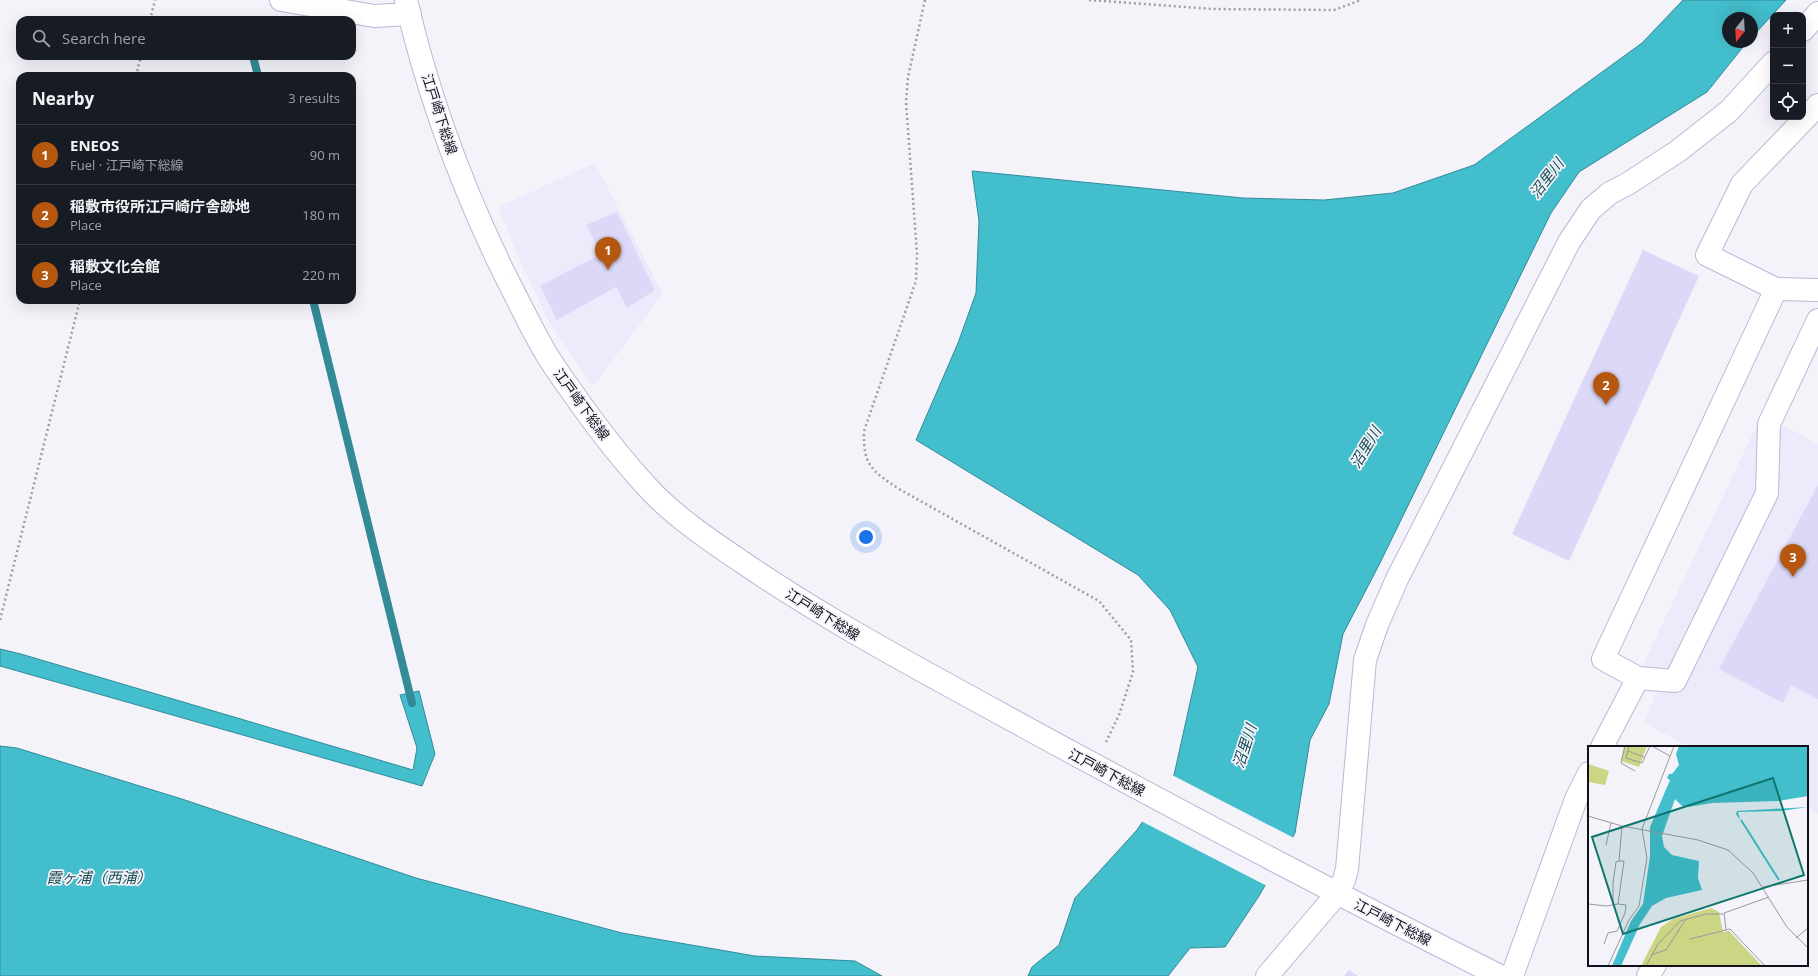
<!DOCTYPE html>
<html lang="en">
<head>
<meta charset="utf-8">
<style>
  body { margin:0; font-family:"Open Sans","Noto Sans JP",sans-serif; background:#20242c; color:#f1f3f6 }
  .controls { position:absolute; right:12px; top:12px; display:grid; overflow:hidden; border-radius:8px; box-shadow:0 4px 16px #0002 }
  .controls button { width:36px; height:36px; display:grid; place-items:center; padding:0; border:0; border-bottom:1px solid #363941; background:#171b24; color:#f1f3f6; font:20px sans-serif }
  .compass { position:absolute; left:1722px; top:12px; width:36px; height:36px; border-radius:50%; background:#171b24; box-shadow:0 4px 16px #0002; rotate:198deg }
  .you { position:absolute; left:866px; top:537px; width:14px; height:14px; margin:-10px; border:3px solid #fff; border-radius:50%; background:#1a73e8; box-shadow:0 0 0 6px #1a73e833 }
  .badge { display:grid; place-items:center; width:26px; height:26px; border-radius:50%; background:#b6570f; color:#fff; font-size:13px; font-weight:700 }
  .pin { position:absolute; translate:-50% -33px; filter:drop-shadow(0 1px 2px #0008) }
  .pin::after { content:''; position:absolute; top:21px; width:14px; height:12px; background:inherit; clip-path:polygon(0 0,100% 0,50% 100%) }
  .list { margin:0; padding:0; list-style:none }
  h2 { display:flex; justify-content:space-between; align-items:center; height:52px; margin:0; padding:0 16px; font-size:17px }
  h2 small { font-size:13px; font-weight:400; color:#9ea1a6 }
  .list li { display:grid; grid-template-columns:26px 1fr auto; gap:12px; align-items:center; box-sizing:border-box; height:60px; padding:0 16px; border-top:1px solid #363941 }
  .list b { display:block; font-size:15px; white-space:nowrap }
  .list p { margin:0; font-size:13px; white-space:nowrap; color:#9ea1a6 }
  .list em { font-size:13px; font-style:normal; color:#9ea1a6 }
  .icon { flex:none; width:22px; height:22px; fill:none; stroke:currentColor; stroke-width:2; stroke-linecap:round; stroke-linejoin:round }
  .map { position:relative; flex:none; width:1818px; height:976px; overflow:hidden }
  .search { position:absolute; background:#171b24; box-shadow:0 4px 16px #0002; left:16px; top:16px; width:340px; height:44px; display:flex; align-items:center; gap:10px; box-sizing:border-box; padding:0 14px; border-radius:12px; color:#9ea1a6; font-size:15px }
  .panel { position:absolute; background:#171b24; box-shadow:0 4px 16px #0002; left:16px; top:72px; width:340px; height:232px; border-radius:12px }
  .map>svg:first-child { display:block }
</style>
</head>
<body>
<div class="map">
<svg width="1818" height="976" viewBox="0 0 1818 976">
  <rect width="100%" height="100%" fill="#f4f3fa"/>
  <!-- built -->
  <g fill="#edebfb">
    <polygon points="595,163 663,294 593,386 552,328 524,270 498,207"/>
    <polygon points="1762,414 1818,444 1818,814 1807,808 1807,747 1690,747 1644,723 1660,683 1639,673"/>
  </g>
  <!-- water -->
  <g fill="#43becd" stroke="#348a98">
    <polygon points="1683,0 1786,0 1752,37 1752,18 1728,18 1728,42 1747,42 1707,92 1579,172 1551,213 1379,565 1343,634 1329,704 1310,740 1295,833 1259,896 1225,947 1190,948 1168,976 1028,976 1032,967 1059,945 1075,898 1137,830 1174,775 1198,667 1170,610 1138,575 916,440 958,343 976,293 979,221 972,171 1243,198 1324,200 1393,193 1474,165 1642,43"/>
    <polygon points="0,649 21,654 413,770 417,748 400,695 419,691 435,754 422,786 0,666"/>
    <polygon points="0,746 17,748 185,800 416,878 622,933 755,956 855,961 882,976 0,976"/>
  </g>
  <!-- pier -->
  <polygon fill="#f4f3fa" points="1172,775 1294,838 1267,886 1141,821"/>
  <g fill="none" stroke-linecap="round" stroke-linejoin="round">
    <!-- stream -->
    <g stroke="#348a98" stroke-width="8">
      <polyline points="253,56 258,76"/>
      <polyline points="313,300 412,703"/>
    </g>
  </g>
  <!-- building -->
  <g fill="#dcd8f8">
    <polygon points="617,212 655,290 627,308 616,287 557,320 540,286 601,254 586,225"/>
    <polygon points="1643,250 1699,276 1569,561 1512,534"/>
    <polygon points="1818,485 1818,699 1791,685 1783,703 1719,669"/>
    <polygon points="1349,970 1358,976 1344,976"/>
  </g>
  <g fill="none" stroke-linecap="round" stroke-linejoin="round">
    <!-- minor casing -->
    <g stroke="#bbb7d7" stroke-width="24">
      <g id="minor">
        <polyline points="281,0 374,16 410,14"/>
        <polyline points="1803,30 1818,13"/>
        <polyline points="1776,289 1707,255 1742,184 1818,105"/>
        <polyline points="1818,290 1776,289 1603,659 1638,678 1675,681 1767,493 1769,424 1818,320"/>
        <polyline points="1602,747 1638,678"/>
        <polyline points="1267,976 1337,894 1344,880 1347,869 1365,660 1377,625 1397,579 1569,242 1591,209 1610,193 1629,183 1678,151 1729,111 1773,63"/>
        <polyline points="1512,976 1576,799 1589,773"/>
        <polyline points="1648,976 1655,965"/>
      </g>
    </g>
    <!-- major casing -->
    <g stroke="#bbb7d7" stroke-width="24">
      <path id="major" d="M406,0C428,96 462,187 505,275C518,300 530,326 544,350C552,364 561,376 570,389C595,425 621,459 651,491C678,519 711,541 742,562C812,610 886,651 961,692C1139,790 1318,885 1500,976"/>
    </g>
    <!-- path -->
    <g stroke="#9d9ba4" stroke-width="2.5" stroke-dasharray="2 3" stroke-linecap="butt">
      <path d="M925,0L908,77L906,102L917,254L916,281L864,431C863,465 871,470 899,489L1099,601L1131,640L1133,672L1119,715L1106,742"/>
      <polyline points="1089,0 1213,9 1334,10 1361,0"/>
      <polyline points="150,20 155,0"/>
      <polyline points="136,76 141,56"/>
      <polyline points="0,620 80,300"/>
    </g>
    <!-- minor -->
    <use href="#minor" stroke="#fff" stroke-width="22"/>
    <!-- major -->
    <use href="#major" stroke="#fff" stroke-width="22"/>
  </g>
  <g text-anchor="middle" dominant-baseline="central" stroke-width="3.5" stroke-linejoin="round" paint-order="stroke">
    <!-- street labels -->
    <g font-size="14" fill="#12101b" stroke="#f4f3fa">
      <text transform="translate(440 114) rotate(72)">江戸崎下総線</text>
      <text transform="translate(582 404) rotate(54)">江戸崎下総線</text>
      <text transform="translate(823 614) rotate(32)">江戸崎下総線</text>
      <text transform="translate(1107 772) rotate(28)">江戸崎下総線</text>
      <text transform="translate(1393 922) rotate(27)">江戸崎下総線</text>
    </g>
    <!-- water labels -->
    <g font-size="15" font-style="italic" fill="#184d53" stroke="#f4f3fa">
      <text transform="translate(1546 178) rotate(-52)">沼里川</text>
      <text transform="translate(1365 447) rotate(-59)">沼里川</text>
      <text transform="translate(1244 746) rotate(-72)">沼里川</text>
      <text x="99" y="877">霞ヶ浦（西浦）</text>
    </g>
  </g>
  <!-- overview -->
  <g transform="translate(1588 746)">
    <rect width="220" height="220" fill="#f4f3fa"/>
    <path d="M36,0H59L51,21L33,15ZM0,18L21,25L17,39L0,36ZM123,162L131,166L135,186L141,185L174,220H53L73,181L85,173Z" fill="#cbd583"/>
    <path d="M91,0H220V50L190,55L124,57L100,61L94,60L87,53L74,90L76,101L84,109L111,115L110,132L114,144L78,152L64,160L52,178L33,220H24L43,175L55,158L62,110V81L82,34L79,32L81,28H84L91,19L88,8ZM220,61L193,65L150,66L152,74L148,68L149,65Z" fill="#43becd"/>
    <path fill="none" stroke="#43becd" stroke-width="2" d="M153,74L191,134"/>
    <path fill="none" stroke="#9a98a1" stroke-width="1" d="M37,0L33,17L47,25M41,0L38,12L54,17L62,0M64,0L82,10M40,5L56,11M0,70L34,80L110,94L140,104L165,127L199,181L220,202M18,99L23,77M175,141L220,134M0,158L19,160L30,158L36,115H31M25,159V137L28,116L31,115L34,80M138,184L136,167L181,151M208,192L220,182M102,193L142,183L177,220M16,198L20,187L29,185L37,167L38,159L30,158M63,209L78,204L98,173M20,220L41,174L51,160L59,112L54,83L86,0M58,220L70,198L92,175L118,168H135"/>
    <path fill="#0f766e" fill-opacity="0.15" stroke="#0f766e" stroke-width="2" d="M185,32L216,129L35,188L4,91Z"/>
    <rect width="220" height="220" fill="none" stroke="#12101b" stroke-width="2"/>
  </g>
</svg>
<div class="controls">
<button>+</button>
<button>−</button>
<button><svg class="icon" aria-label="locate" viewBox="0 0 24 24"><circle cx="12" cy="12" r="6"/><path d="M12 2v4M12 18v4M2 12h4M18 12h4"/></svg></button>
</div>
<svg class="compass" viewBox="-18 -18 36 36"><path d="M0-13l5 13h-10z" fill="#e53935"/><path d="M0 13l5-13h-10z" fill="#9ea1a6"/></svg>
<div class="you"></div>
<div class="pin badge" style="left:608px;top:270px">1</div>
<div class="pin badge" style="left:1606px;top:405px">2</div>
<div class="pin badge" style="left:1793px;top:577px">3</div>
<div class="search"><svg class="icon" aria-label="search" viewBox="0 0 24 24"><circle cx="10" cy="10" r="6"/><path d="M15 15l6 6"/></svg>Search here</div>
<section class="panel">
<h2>Nearby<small>3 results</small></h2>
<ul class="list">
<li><span class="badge">1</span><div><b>ENEOS</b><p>Fuel · 江戸崎下総線</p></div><em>90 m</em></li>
<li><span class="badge">2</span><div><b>稲敷市役所江戸崎庁舎跡地</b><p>Place</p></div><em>180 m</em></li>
<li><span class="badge">3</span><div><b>稲敷文化会館</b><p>Place</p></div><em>220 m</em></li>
</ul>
</section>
</div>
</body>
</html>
